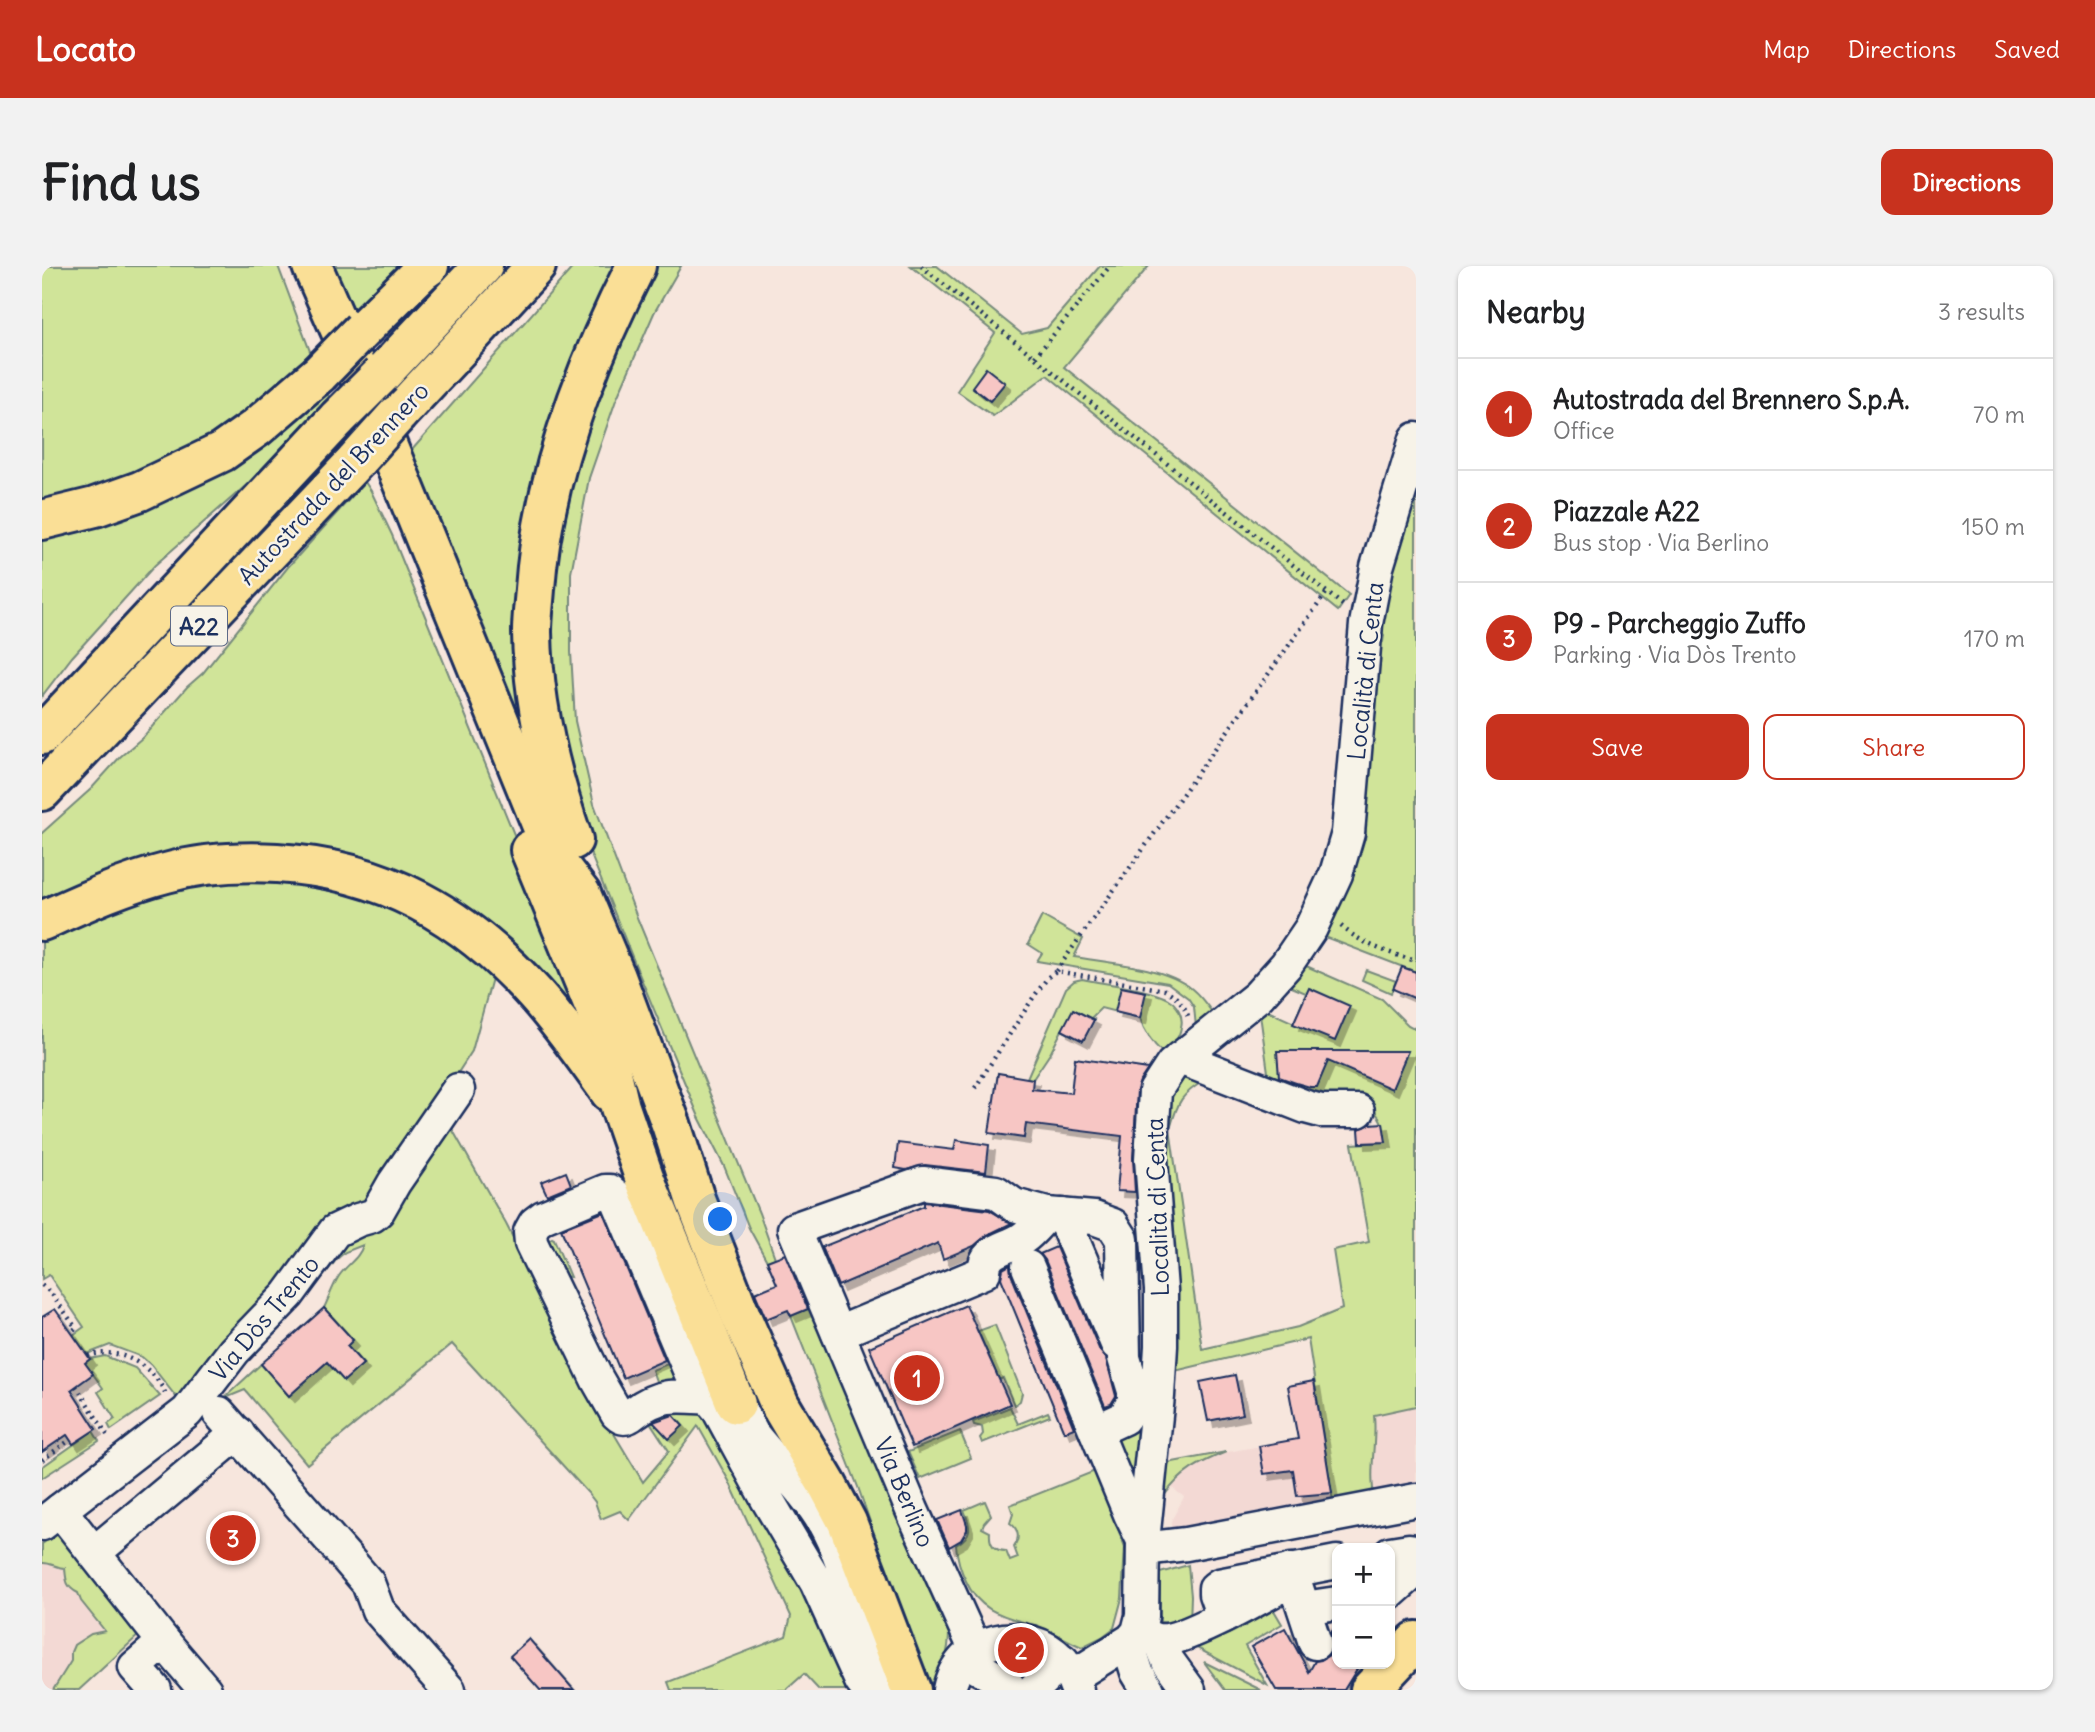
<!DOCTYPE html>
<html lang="en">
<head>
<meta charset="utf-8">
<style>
  body { margin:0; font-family:Delius,sans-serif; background:#f2f2f2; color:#202124 }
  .controls { position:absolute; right:21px; bottom:21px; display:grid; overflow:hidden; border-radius:14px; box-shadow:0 2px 5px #0004 }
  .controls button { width:63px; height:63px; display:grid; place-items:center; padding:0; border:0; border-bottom:2px solid #e0e0e0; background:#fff; color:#202124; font:35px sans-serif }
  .you { position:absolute; left:679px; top:954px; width:24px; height:24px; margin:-18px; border:5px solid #fff; border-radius:50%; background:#1a73e8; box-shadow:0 0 0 10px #1a73e833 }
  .badge { display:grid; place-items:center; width:46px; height:46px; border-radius:50%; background:#c8321e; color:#fff; font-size:23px; font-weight:700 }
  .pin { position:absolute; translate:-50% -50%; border:4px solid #fff; box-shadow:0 2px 7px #0006 }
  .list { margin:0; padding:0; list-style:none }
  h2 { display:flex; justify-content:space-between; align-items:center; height:91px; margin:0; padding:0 28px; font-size:30px }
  h2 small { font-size:23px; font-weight:400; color:#757577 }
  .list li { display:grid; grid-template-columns:46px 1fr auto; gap:21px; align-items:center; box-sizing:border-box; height:112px; padding:0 28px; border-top:2px solid #e0e0e0 }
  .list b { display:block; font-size:26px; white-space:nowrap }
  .list p { margin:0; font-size:23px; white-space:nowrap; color:#757577 }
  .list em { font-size:23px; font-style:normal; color:#757577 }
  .actions { display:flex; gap:14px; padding:21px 28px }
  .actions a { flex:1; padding:16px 0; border:2px solid #c8321e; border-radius:14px; text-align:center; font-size:24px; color:#c8321e }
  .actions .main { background:#c8321e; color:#fff }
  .map { position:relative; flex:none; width:1374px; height:1424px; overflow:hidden; border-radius:14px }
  header { display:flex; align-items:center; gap:42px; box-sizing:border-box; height:98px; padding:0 35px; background:#c8321e; color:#fff }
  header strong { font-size:33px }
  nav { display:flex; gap:38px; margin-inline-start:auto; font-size:24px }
  .intro { display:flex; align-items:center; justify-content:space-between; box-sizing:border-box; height:168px; padding:0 42px }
  h1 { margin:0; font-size:49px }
  .button { padding:18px 32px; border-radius:14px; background:#c8321e; color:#fff; font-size:24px; font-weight:700 }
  main { display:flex; gap:42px; padding:0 42px }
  aside { flex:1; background:#fff; border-radius:14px; box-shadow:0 2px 5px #0004 }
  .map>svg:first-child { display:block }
</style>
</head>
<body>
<header>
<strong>Locato</strong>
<nav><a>Map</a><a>Directions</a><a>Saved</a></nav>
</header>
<div class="intro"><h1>Find us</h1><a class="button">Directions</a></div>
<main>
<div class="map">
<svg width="1374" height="1424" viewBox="0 0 1374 1424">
  <defs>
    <filter id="shadow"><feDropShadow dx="6" dy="6" stdDeviation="0" flood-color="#0004"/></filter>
  </defs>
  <rect width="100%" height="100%" fill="#f7e6dd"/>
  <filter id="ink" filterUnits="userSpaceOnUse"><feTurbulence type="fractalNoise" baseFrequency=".0143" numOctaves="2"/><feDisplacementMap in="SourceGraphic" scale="14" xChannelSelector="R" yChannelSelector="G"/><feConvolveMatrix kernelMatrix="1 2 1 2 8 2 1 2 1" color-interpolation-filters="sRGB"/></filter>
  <g filter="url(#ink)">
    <!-- built -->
    <g fill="#f3d9d4">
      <polygon points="1374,1140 1374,1225 1133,1267 1129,1262 1129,1255 1142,1231 1129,1221 1122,1230 1125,1197 1280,1169 1280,1159"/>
      <polygon points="0,1278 97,1371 37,1424 0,1424"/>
    </g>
    <!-- green -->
    <g fill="#d0e499" stroke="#768a7c" stroke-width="2">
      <polygon points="0,0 236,0 272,96 163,182 0,242"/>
      <polygon points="277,0 366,0 304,62"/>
      <polygon points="532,0 584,0 505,199 511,538 362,193"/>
      <polygon points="598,0 639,0 612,47 574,134 547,212 529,307 529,386 533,455 552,538 596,654 717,947 733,992 725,995 707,962 682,900 657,851 595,703 543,574 509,464 509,242"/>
      <polygon points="869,0 895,0 980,68 1005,62 1058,0 1107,0 1022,101 1307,329 1296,345 1005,109 951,150 915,125 953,67"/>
      <polygon points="281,117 287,131 209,215 113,299 30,391 0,430 0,267"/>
      <polygon points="323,216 329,225 350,269 552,765 287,593 0,644 0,567 49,523 78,491 101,471 145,421 161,407 246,301"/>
      <polygon points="1369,228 1374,229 1374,706 1275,668 1316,576 1323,573 1324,565 1318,557 1334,381 1341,376 1342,369 1336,362"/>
      <polygon points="242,606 345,632 452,705 430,785 381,861 327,936 142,1141 109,1099 100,1091 68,1079 45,1088 31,1069 42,1061 7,1009 0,1013 0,661 73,629"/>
      <path d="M1000,650L1041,673L1032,691C1068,697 1121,700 1150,723C1160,731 1167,742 1175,753L1154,761L1152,741L1146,732L1126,717L995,695L1000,687L986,678Z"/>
      <path d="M1255,696L1340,733L1366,759L1374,763V1140L1332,1149C1335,1177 1326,1206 1333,1234L1292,1242L1266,1073L1133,1105L1114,861L1139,803L1165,813C1139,828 1136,835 1128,863L1160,1083L1256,1061L1300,1043L1291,984L1327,976L1310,878L1343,876C1342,862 1341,853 1330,843L1228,821L1217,741L1252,757L1264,727L1238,716Z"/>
      <polygon points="1324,704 1354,715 1349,727 1320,714"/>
      <path d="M1040,713C1063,718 1105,722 1126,733C1135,738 1142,750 1139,761C1138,770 1129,784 1122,788C1111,778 1102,766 1098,752L1059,742L1049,752L1052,753L1041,775L1020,764L1009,786L991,813L985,812L1024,722L1032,715Z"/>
      <path d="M405,854L464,958L565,1156L601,1216L627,1185L606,1153L652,1136L711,1243L763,1325L807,1424H777L762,1408L744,1424H629L626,1416L744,1370L749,1350L687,1215L656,1160L587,1254L578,1245L559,1253L553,1236L546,1227L410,1078L265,1198L203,1124L181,1133L219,1098L247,1130L285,1096L302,1114L321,1098L305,1080L311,1074L282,1042C287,1032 291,1019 297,1010C305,998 317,993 321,979L303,986L295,993L276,1017L220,1076Z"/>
      <polygon points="510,972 512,973 528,1011 521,1010 507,981 507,974"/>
      <path d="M771,1041L907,1366C907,1387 901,1403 892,1421L875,1392L816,1221L749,1050Z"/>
      <polygon points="953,1059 980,1127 978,1135 972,1139 961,1112 957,1114 936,1065"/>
      <polygon points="63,1090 93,1102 118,1130 69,1164 66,1158 73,1153 56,1126 61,1122 43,1097 48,1093"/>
      <polygon points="631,1096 640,1118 618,1126 610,1104"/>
      <polygon points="968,1141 976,1158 1006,1146 1008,1150 940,1177 938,1172 941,1168 940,1161 932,1159 931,1156"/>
      <polygon points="1105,1157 1099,1230 1067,1172"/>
      <polygon points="51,1165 57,1175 0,1212 0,1201"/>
      <polygon points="918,1165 929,1192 878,1213 866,1186"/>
      <path d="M1184,1186C1157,1197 1139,1206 1122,1230L1125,1197Z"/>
      <path d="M1053,1205L1083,1281L1080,1332L1072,1362L1060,1371L1040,1381C1028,1376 1017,1369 1005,1364C973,1351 940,1352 924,1315C918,1303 915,1293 914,1279C931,1269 929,1261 922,1244L943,1235L949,1249L942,1257L940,1262L948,1266C947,1278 952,1285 964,1285L968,1295L976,1292L972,1281C978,1273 977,1263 968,1257L971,1248L968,1239Z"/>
      <path d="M18,1265L98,1368L37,1424H11L29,1395V1386L32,1379L49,1368L63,1365L39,1335L36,1327C24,1321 24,1314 23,1302C15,1302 8,1296 0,1297V1278Z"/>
      <polygon points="1146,1299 1149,1330 1148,1357 1118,1356 1118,1307"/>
      <polygon points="1230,1341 1240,1358 1203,1380 1225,1419 1151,1380"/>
      <polygon points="1162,1396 1219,1424 1183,1424"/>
    </g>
    <!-- building -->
    <g fill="#f7c6c4" stroke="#1b2f5e" stroke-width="2" filter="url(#shadow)">
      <polygon points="944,102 963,117 948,135 930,121"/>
      <polygon points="1360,701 1374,706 1374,733 1351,723"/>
      <polygon points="1079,721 1104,726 1098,752 1073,746"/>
      <polygon points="1267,722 1308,740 1293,775 1251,758"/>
      <polygon points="1031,743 1052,754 1041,775 1020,764"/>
      <polygon points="1235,785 1366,785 1350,823 1286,795 1275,821 1268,821 1254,817 1237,811"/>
      <polygon points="1033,792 1106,803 1098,815 1095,824 1091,892 1093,926 1075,925 1080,870 984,858 982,872 947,867 956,807 991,813 990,823 1029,827"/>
      <polygon points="1341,857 1344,876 1318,877 1317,863 1328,858"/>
      <polygon points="914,874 947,879 944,906 883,899 864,904 853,902 856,877 912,884"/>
      <polygon points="524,906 529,919 505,929 499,916"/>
      <polygon points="882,936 947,944 970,957 945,969 932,980 901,993 896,977 796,1020 780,981 882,940"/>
      <polygon points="561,946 623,1094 581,1112 519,963"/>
      <polygon points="1014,981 1058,1085 1064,1092 1074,1130 1069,1138 1063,1140 1003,994 998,988"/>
      <polygon points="743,988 766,1043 749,1050 746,1044 724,1053 713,1027 735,1018 725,995"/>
      <polygon points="968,999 969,1008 1032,1162 1022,1166 959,1012 961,1003"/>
      <polygon points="924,1039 968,1138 870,1181 827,1081"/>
      <polygon points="282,1042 311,1074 305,1080 321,1098 302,1115 285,1096 247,1130 219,1098"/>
      <polygon points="13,1043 48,1093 43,1097 51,1108 29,1124 54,1163 31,1178 25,1169 0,1186 0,1051"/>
      <polygon points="1193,1109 1201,1148 1166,1155 1158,1116"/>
      <polygon points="1272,1115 1290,1227 1255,1230 1251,1204 1222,1208 1217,1180 1256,1173 1246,1120"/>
      <polygon points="631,1149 641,1160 627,1173 611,1156"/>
      <polygon points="920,1244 925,1259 925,1264 919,1274 907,1281 895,1254"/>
      <polygon points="1295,1357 1295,1398 1318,1398 1302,1424 1234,1424 1209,1381 1243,1362 1267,1406 1273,1395 1279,1394 1287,1389 1291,1380 1289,1367"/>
      <polygon points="487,1373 532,1424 498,1424 468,1390"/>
    </g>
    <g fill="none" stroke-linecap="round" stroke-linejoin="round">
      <!-- minor casing -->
      <g stroke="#1b2f5e" stroke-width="37">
        <g id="minor">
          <polyline points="1138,792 1264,841 1279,845 1316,845"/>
          <polyline points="1020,949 1075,1078"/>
          <polyline points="986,1001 1088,1248 1101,1274"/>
          <path d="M796,1067L942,1006C942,982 964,984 981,972C990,966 997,956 1005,948"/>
          <polyline points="177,1147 302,1289 326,1317 336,1344 407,1424"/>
          <polyline points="18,1244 122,1376 163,1424"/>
          <polyline points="0,1258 145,1146 192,1085 246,1029 293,965 316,954 330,950 336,945 352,917 416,824"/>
          <polyline points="1101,1283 1144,1278 1374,1234"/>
          <polyline points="52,1287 196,1167"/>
          <polyline points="1348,1287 1367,1284 1374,1285"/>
          <polyline points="1249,1304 1273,1377"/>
          <polyline points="1348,1327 1374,1304"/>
          <polyline points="1262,1342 1295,1337"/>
          <polyline points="1181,1351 1173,1328 1173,1322 1177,1319 1295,1296"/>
          <path d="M1096,1366C1102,1368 1109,1373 1116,1374C1139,1378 1228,1326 1252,1313"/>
          <polyline points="1118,1375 1126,1395 1147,1424"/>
          <polyline points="1086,1377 1095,1406 1106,1424"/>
          <polyline points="933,1383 870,1244 752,963 881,917 954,926 972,939 1005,948 1052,952 1071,959 1080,973 1082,1092 1092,1125 1092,1135 1082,1152 1054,1165"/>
          <polyline points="922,1394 965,1418"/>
          <polyline points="1030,1411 1089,1374 1096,1366 1100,1350 1101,1275 1116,1130 1119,1080 1119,1024 1109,893 1113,825 1130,799 1216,730 1244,699 1269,662 1294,608 1306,567 1324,358 1335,301 1374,173"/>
          <polyline points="113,1424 93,1401 122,1376"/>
          <path d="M826,1424L819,1415L774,1316L725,1233L676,1143L651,1113L574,930L568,925H563L501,951L493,957L488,966L489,977L555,1113L575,1148C581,1154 586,1152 593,1146C619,1126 637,1130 668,1132C675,1133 684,1132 689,1135C698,1138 706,1162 712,1170C735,1199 763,1225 782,1257C796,1282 804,1310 812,1337C821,1365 832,1394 835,1424"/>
          <path d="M907,1424C917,1371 985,1357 1020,1395C1028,1403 1031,1414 1035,1424"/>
          <polyline points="991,1424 1021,1395"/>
        </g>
      </g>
      <!-- highway casing -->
      <g stroke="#1b2f5e" stroke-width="44">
        <g id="highway">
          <polyline points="270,0 300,68 515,597 539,628 574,711 629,858 653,933 698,1048 738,1139 786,1220 805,1256 869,1424"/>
          <polyline points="320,64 380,5 387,0"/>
          <polyline points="339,109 441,0"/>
          <polyline points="356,148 494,0"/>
          <polyline points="0,254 53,241 98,225 180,186 214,162 277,108"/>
          <polyline points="0,469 296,152"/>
          <polyline points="0,525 314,195"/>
          <path d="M531,574C508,507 491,437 490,366C490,352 492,337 493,323C501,210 543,100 594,0"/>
          <polyline points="488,584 557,752 578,841 602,911 694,1138"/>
          <path d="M0,655C40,637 81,618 124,607C160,597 198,595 235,597C342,603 422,649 493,728C521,759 544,793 568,826"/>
          <polyline points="1328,1424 1374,1375"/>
        </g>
      </g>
      <!-- path -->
      <g stroke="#1b2f5e" stroke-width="4.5" stroke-dasharray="2 5" stroke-linecap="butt">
        <polyline points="879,0 1302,340"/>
        <polyline points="993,91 1068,0"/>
        <path d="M1299,660C1321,679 1347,687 1374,695"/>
        <polyline points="1014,705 1285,326"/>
        <path d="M933,822L991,732L1006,711L1014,705L1123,724C1135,730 1143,739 1147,753"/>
        <polyline points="0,1019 9,1027 34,1062 29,1066"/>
        <path d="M46,1090C77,1079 113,1101 124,1129"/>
        <polyline points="34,1120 66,1170 68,1169"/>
        <polyline points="0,1194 28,1174"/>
      </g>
      <!-- minor -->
      <use href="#minor" stroke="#f7f3e8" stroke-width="32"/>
      <!-- highway -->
      <use href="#highway" stroke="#fadf96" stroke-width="38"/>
      <!-- highway-bridge casing -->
      <g stroke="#1b2f5e" stroke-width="44" stroke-linecap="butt">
        <g id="highway-bridge">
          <polyline points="277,108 320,64"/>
          <polyline points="296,152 339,109"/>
          <polyline points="314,195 356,148"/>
        </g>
      </g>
      <!-- highway-bridge -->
      <use href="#highway-bridge" stroke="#fadf96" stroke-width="38"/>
    </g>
  </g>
  <g text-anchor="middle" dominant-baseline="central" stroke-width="5" stroke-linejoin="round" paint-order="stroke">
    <!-- shield labels -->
    <rect fill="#f7f3e8" stroke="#5d6a87" stroke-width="2" x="129" y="340.5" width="56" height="39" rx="5"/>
    <g font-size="23" font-weight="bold" fill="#1b2f5e">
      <text x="157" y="360">A22</text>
    </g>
    <!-- street labels -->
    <g font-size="24" fill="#1b2f5e" stroke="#f7f3e8">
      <text transform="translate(291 217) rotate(-47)">Autostrada del Brennero</text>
      <text transform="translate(1323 405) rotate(-84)">Località di Centa</text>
      <text transform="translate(1115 941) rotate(-92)">Località di Centa</text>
      <text transform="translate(222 1052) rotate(-50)">Via Dòs Trento</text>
      <text transform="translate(863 1226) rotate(67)">Via Berlino</text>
    </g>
  </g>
</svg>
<div class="controls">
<button>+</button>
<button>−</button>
</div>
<div class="you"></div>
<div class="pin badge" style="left:875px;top:1112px">1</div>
<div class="pin badge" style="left:979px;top:1384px">2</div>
<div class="pin badge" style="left:191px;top:1272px">3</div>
</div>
<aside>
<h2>Nearby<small>3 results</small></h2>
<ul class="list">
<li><span class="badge">1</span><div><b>Autostrada del Brennero S.p.A.</b><p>Office</p></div><em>70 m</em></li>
<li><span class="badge">2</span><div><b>Piazzale A22</b><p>Bus stop · Via Berlino</p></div><em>150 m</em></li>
<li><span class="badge">3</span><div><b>P9 - Parcheggio Zuffo</b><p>Parking · Via Dòs Trento</p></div><em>170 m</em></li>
</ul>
<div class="actions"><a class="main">Save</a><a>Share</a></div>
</aside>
</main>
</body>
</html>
